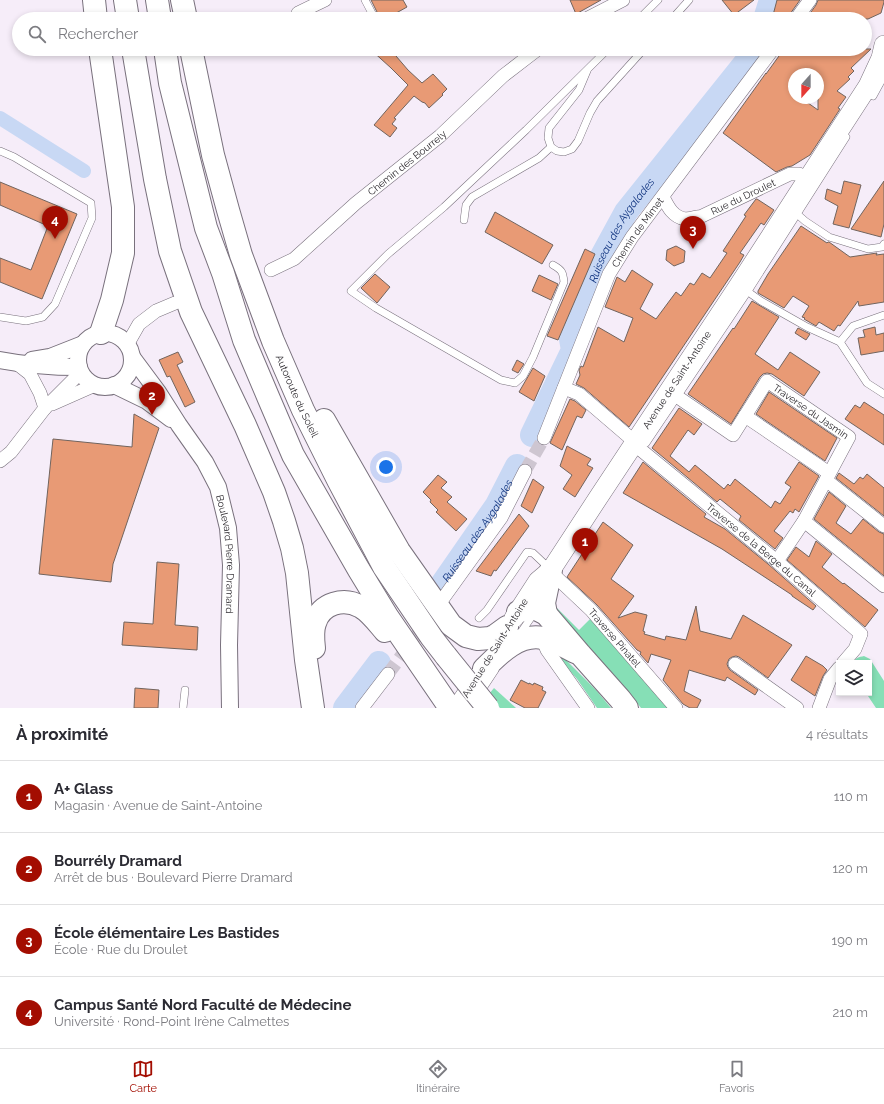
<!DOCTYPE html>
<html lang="fr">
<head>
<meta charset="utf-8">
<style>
  body { margin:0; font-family:Raleway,sans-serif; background:#f2f2f3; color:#2b2b33 }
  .controls { position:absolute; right:12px; bottom:12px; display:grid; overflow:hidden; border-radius:0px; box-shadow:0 2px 6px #0003 }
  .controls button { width:36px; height:36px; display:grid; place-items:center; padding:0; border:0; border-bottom:1px solid #e1e1e2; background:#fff; color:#2b2b33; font:20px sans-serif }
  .compass { position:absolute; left:788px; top:68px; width:36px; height:36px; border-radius:50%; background:#fff; box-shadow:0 2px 6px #0003; rotate:201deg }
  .you { position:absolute; left:386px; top:467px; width:14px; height:14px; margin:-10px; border:3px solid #fff; border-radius:50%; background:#1a73e8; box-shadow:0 0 0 6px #1a73e833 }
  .badge { display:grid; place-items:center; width:26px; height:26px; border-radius:50%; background:#a30d01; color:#fff; font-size:13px; font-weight:700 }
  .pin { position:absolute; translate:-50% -33px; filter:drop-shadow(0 1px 2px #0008) }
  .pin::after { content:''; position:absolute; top:21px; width:14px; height:12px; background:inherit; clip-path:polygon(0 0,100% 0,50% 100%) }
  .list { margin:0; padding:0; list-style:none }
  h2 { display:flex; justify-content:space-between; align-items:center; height:52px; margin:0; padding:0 16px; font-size:17px }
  h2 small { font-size:13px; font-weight:400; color:#7c7c81 }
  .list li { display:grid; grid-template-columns:26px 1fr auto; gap:12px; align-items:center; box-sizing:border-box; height:72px; padding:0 16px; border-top:1px solid #e1e1e2 }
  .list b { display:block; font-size:15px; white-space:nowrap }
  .list p { margin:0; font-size:13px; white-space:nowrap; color:#7c7c81 }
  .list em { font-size:13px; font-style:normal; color:#7c7c81 }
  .icon { flex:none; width:22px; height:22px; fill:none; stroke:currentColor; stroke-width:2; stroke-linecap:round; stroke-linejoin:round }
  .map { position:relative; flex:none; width:884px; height:708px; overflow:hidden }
  .search { position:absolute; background:#fff; box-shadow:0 2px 6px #0003; left:12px; right:12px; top:12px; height:44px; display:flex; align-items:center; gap:10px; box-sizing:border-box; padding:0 14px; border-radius:22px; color:#7c7c81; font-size:15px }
  .sheet { height:340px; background:#fff }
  nav { display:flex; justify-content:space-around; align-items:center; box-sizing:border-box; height:56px; border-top:1px solid #e1e1e2; background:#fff; font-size:11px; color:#7c7c81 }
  nav a { display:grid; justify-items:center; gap:2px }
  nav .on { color:#a30d01 }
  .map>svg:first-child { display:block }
</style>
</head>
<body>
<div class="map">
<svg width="884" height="708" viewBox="0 0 884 708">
  <rect width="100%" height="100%" fill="#f6edf9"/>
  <!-- green -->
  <g fill="#86dfb6">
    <polygon points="557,608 579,630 592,617 669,708 641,708 628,691 555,610"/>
    <polygon points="557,651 596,690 611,708 597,708 577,679 554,653"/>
    <path d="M864,656L870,659L884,681V708H876L866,693H869V663H853C855,658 859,657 864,656Z"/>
    <polygon points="494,688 516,708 500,708 489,694"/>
  </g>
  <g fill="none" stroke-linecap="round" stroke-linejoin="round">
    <!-- canal -->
    <polyline stroke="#c8d8f4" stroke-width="14" points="0,118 84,171"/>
    <!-- river -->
    <g stroke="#c8d8f4" stroke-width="24">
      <polyline points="765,19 771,0"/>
      <path id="s1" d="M532,435L573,350L571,339L602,256L626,212L750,57L754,49"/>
      <path id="s2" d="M436,593L497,505L517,466"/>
      <polyline points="345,708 379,663"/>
    </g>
  </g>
  <!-- building -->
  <g fill="#e89a75" stroke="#71645e" fill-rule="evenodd">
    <polygon points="371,0 403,0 407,7 389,17 387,14 380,18"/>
    <polygon points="570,0 601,0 576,14"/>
    <polygon points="722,0 754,0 734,15"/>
    <polygon points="777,0 800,0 790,14 788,19 772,19"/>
    <polygon points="818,0 884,0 884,2 881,13 868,19 806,19 816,5"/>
    <polygon points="370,49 390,49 408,70 422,83 433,74 447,89 442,94 443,95 429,108 425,103 422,102 414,96 394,118 396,119 392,124 397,128 390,137 374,125 408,85 391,68"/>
    <path d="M784,49H871L851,68L854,71L848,77L850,79L837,91L846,97L838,108L840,109L810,155L792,166L787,167L776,172L723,133L766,73V74ZM794,74H818V110L801,98H794Z"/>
    <polygon points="844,181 861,185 849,228 833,224 838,206 825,199 827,189 841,194"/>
    <polygon points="884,181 884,224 881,237 851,229"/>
    <polygon points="0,182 77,214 42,299 0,282 0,258 31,270 48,226 0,205"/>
    <polygon points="756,199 757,199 774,210 764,225 761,223 740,253 744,255 740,262 629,427 584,388 576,384 580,375 579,370 581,366 583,367 598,327 624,342 633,318 605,307 617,277 625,282 632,270 653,284 640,309 656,319 676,292 681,296 690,283 694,285 702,273 710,278 727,253 723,251 746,216 744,215"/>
    <polygon points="495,212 553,245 542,264 485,232"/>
    <polygon points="801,226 827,243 828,242 829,242 850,257 877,253 876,255 884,254 884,302 859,306 858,301 840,326 838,325 834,331 819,322 816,326 804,319 805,318 802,317 809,306 793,296 784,308 758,293 758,291 768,274"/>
    <polygon points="676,246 685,251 684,262 674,266 666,260 667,250"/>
    <polygon points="585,249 595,254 558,340 547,336"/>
    <polygon points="375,274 390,287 377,303 361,288"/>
    <polygon points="539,275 558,284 551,300 532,291"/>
    <polygon points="752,301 779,317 755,354 778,370 790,352 820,372 804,396 772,374 767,373 763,374 760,377 731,424 688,394 733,328 734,329"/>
    <polygon points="875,327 876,335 884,333 884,351 861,355 858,338 865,337 863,330"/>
    <polygon points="798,328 810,334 806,340 795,333"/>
    <polygon points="178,352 183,362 177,365 195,402 185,407 170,376 167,377 159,360"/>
    <polygon points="517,360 524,364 518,373 512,370"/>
    <polygon points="533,368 545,376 534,401 519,392"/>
    <polygon points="769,392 837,438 825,461 756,414"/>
    <polygon points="570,399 575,401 586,410 582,418 577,416 562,450 550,443"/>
    <polygon points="864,402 884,415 884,445 845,419 855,405 860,408"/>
    <polygon points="679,408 702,424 694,435 688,430 670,456 689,472 695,465 724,489 728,484 730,486 735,479 771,508 775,501 780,504 791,487 785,483 799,462 819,476 799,512 795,509 793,513 790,511 774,531 783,538 775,549 739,520 741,516 720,499 717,502 652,448"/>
    <polygon points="134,414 159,428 113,564 111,582 39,574 53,439 132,447"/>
    <polygon points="567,446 591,459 587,465 593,468 575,497 563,489 572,475 560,466"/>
    <polygon points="643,462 706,514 704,517 725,529 768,564 816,606 813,610 792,596 792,595 722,549 623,493"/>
    <polygon points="839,473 854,484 860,477 863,479 867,474 884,488 884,516 836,478"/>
    <polygon points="438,475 447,482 441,488 452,497 447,502 467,519 456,531 436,512 438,510 430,502 431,500 423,492"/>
    <polygon points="533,479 544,487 532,513 521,506"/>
    <polygon points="829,492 846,506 836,523 851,534 863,519 879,532 884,534 884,576 814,519"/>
    <polygon points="519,514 529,526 496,571 494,570 491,576 476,571"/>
    <polygon points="603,522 633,545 611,579 634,596 618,618 635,612 647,615 643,631 645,632 644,634 665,640 666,636 686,640 696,606 700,631 731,639 743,615 792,645 768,678 739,657 736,656 732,657 729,659 727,664 728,667 730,670 758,690 755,695 727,677 725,681 689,670 684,691 701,700 697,708 690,708 683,704 663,680 671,660 651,654 648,663 640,654 641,652 637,650 597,605 567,577"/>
    <polygon points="816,541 832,554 822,567 843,584 844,583 878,610 865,627 787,560 796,547 809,557"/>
    <polygon points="157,562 179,564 175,625 198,627 197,650 122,645 124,622 153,624"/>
    <polygon points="806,656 823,666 827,670 823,676 815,696 791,680"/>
    <polygon points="521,680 529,684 529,683 533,685 534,683 543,687 542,690 546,692 538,708 525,708 510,700"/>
    <polygon points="135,688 159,690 158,708 134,708"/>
  </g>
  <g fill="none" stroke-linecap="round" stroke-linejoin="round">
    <!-- minor-tunnel -->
    <g stroke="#cec6d1" stroke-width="13" stroke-dasharray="13 6" stroke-linecap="butt">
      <polyline points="525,471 544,438"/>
      <polyline points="388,674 427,621"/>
    </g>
    <!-- service casing -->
    <g stroke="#79717d" stroke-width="8">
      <g id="service">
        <polyline points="365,0 375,19"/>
        <polyline points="639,19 658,0"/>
        <polyline points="672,19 689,0"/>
        <polyline points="587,71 579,90 549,128 548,138 551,147 557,151 564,152 572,149 578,141 590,113 597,101 644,49"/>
        <polyline points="873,96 884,76"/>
        <polyline points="0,151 14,157 91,203 92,218 55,304 43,317 26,321 0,317"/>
        <polyline points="797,214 805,221 829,237 868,249 882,247 884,244"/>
        <polyline points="464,220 466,205 472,197 539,158 551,147"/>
        <path d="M553,265C562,270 563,272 564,282L533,357L523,376L515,383L501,380L376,308L351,291L388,254L444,207L526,130L608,49"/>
        <polyline points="744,289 761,301 807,327 840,342 867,383 884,394"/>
        <polyline points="840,342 853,326 884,315"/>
        <polyline points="646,443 748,291 846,137"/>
        <polyline points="479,618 487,610 527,552 533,553 550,569"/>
        <polyline points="519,635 535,612"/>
        <polyline points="183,708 185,690"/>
        <polyline points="470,708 495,670"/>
      </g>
    </g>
    <!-- minor casing -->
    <g stroke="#79717d" stroke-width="14">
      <g id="minor">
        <polyline points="298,13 325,0"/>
        <polyline points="586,19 623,0"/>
        <polyline points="796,19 810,0"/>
        <path id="s3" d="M663,197C668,207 673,217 685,219C690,219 697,217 702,216L790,174H799L807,180"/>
        <path id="s4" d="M271,270L294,259L356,203L440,136L503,76L538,49"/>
        <polyline points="127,345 139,324 156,311 175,303"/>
        <polyline points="16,363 30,374 40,393 45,408"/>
        <path id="s5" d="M564,388L579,394L635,442L641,450L773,558L861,634L855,649L843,663"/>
        <path id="s6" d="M669,391L733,435L767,381L849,437L804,521L777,561"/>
        <polyline points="52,404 95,385"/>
        <polyline points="745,416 829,473"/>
        <path id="s7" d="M544,438L609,274L632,237L773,49"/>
        <polyline points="0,461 11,452 45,408 81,372"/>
        <polyline points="826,480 884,526"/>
        <polyline points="804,521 884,586"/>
        <path id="s8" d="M551,570L556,577L591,610L676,708"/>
        <polyline points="442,600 501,518 525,471"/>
        <polyline points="544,634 544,643 547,650 588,708"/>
        <polyline points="735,664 797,708"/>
        <polyline points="362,708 388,674"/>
        <polyline points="819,708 830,679 839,668"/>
      </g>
    </g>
    <!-- tertiary casing -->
    <g stroke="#79717d" stroke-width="18">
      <g id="tertiary">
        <circle cx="105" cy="360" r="27"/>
        <path id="s9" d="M132,357L158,392L179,425L205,462L218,487L228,528L231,565L229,645L230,708"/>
        <path d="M0,360C26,365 52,367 79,367"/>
        <polyline points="32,360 50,357 83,344"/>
        <polyline points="114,385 147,401 171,419"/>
      </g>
    </g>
    <!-- secondary casing -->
    <g stroke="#79717d" stroke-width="20">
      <g id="secondary">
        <path id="s10" d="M514,618L538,581L551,570L598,498L739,285L807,180L868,86L881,58L884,45"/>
        <polyline points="457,708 479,676"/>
      </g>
    </g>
    <!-- motorway casing -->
    <g stroke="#79717d" stroke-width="24">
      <g id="motorway">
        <polyline points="94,0 96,19"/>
        <polyline points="125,0 128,19"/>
        <polyline points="157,0 160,19"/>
        <polyline points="182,0 186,19"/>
        <polyline points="100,49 123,207 123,253 112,300 101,333"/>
        <polyline points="133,49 155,179 170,251 191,312 245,425 274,492 284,521 292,548 297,573 306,660 313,708"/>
        <polyline points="165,49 170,83 206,228 223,273 244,340 269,399 293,455 359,570 387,616 450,708"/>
        <path id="s11" d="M191,49L213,155L228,210L241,255L273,341L303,410L338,480L384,567L432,638L446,656"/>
        <polyline points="324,420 399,551 451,625 466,636 478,639 490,638 496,635 507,627"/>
        <polyline points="518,612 527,608 536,609 546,614 580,654 620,699 627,708"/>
        <polyline points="546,614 544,603 551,570"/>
        <path d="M314,648C313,639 312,631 315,623C321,603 344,597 361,607C370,612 378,623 385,631"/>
        <path d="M484,669C499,654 519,633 543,638C554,640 565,647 575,652"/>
      </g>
    </g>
    <!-- service -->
    <use href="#service" stroke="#fff" stroke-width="7"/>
    <!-- minor -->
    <use href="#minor" stroke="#fff" stroke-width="13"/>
    <!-- tertiary -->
    <use href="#tertiary" stroke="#fff" stroke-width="16"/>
    <!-- secondary -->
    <use href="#secondary" stroke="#fff" stroke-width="19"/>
    <!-- motorway -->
    <use href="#motorway" stroke="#fff" stroke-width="22"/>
    <!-- motorway-bridge casing -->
    <g stroke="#79717d" stroke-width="24" stroke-linecap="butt">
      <polyline id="motorway-bridge" points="446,656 488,708"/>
    </g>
    <!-- motorway-bridge -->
    <use href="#motorway-bridge" stroke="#fff" stroke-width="22"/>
  </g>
  <g text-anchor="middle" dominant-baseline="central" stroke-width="3.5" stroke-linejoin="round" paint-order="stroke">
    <!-- street labels -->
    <g font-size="10" fill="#2d2a2f" stroke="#fdfdfd">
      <text stroke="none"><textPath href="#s4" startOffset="174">Chemin des Bourrely</textPath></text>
      <text stroke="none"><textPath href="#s3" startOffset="95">Rue du Droulet</textPath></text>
      <text stroke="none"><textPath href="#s7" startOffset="227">Chemin de Mimet</textPath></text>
      <text stroke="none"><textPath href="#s10" startOffset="289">Avenue de Saint-Antoine</textPath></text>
      <text stroke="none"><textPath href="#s11" startOffset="364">Autoroute du Soleil</textPath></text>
      <text stroke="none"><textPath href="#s6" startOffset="195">Traverse du Jasmin</textPath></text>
      <text stroke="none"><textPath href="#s5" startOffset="256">Traverse de la Berge du Canal</textPath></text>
      <text stroke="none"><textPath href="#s9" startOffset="224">Boulevard Pierre Dramard</textPath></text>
      <text stroke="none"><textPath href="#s8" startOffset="93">Traverse Pinatel</textPath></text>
      <text transform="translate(495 648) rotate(-58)">Avenue de Saint-Antoine</text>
    </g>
    <!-- water labels -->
    <g font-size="11" font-style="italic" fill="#0c307d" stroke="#fdfdfd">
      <text stroke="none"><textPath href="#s1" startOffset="226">Ruisseau des Aygalades</textPath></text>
      <text stroke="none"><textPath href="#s2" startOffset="75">Ruisseau des Aygalades</textPath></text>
    </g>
  </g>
</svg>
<div class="controls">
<button><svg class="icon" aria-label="layers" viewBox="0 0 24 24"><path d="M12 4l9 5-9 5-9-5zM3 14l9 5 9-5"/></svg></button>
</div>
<svg class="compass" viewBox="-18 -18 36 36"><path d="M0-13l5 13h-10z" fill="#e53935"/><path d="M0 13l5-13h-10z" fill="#7c7c81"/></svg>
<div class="you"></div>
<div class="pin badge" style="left:585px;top:561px">1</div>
<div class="pin badge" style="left:152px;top:415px">2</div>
<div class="pin badge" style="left:693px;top:249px">3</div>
<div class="pin badge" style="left:55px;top:239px">4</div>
<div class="search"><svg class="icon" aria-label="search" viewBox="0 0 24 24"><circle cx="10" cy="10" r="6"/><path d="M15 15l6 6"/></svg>Rechercher</div>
</div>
<section class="sheet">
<h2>À proximité<small>4 résultats</small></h2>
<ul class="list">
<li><span class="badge">1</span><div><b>A+ Glass</b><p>Magasin · Avenue de Saint-Antoine</p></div><em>110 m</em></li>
<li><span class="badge">2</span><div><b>Bourrély Dramard</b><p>Arrêt de bus · Boulevard Pierre Dramard</p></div><em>120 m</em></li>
<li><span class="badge">3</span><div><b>École élémentaire Les Bastides</b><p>École · Rue du Droulet</p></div><em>190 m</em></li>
<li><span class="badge">4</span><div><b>Campus Santé Nord Faculté de Médecine</b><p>Université · Rond-Point Irène Calmettes</p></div><em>210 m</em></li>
</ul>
</section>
<nav>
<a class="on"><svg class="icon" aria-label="map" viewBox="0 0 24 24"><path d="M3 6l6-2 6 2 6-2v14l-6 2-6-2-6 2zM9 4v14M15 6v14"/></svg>Carte</a>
<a><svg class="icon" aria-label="directions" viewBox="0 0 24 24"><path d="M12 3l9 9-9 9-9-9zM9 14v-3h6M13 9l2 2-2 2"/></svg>Itinéraire</a>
<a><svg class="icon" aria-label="saved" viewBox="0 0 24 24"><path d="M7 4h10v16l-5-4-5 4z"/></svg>Favoris</a>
</nav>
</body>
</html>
